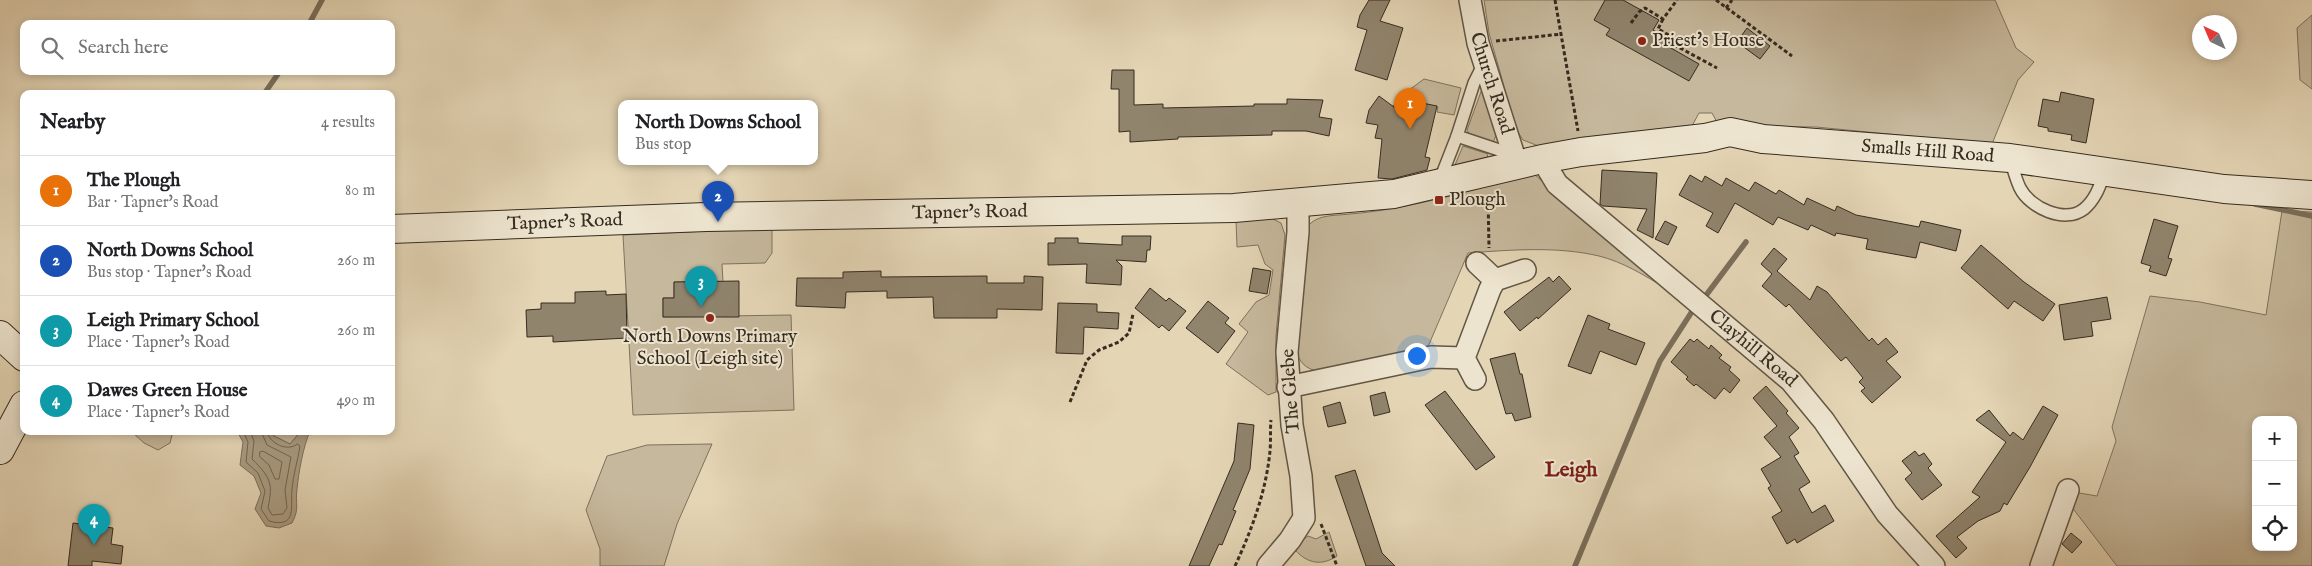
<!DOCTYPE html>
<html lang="en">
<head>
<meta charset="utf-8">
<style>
  body { margin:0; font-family:"IM FELL English",serif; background:#f6f6f6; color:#202124 }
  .controls { position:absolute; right:15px; bottom:15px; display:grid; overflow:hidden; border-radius:10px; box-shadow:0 2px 8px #0003 }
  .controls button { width:45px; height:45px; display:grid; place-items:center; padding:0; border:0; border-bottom:1px solid #e0e0e0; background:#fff; color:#202124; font:25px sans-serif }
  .compass { position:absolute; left:2192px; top:15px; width:45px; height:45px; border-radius:50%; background:#fff; box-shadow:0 2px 8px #0003; rotate:316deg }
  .you { position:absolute; left:1416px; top:355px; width:18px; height:18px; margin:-12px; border:4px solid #fff; border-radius:50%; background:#1a73e8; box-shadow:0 0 0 8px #1a73e833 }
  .badge { display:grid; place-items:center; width:32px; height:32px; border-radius:50%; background:#111827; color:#fff; font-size:16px; font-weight:700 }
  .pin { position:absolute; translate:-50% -41px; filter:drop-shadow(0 1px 2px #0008) }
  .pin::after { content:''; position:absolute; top:26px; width:18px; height:15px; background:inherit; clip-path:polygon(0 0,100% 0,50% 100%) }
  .popup { position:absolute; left:618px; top:100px; width:200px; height:65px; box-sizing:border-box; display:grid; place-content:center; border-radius:10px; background:#fff; filter:drop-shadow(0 1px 4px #0005); font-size:16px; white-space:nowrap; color:#757577 }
  .popup b { font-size:19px; color:#202124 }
  .popup::after { content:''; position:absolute; left:50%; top:100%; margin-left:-10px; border:10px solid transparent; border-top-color:#fff }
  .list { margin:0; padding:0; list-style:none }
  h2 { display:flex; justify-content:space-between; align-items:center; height:65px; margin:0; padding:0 20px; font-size:21px }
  h2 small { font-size:16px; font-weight:400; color:#757577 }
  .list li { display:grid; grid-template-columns:32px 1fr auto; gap:15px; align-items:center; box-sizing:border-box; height:70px; padding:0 20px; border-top:1px solid #e0e0e0 }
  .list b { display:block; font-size:19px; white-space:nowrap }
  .list p { margin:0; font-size:16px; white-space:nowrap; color:#757577 }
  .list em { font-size:16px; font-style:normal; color:#757577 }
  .icon { flex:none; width:28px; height:28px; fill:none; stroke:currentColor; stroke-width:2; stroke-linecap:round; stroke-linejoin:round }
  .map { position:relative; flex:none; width:2312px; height:566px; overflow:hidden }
  .search { position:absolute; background:#fff; box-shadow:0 2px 8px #0003; left:20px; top:20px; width:375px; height:55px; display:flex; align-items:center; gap:12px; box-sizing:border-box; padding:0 18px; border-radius:10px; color:#757577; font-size:19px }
  .panel { position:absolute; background:#fff; box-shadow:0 2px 8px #0003; left:20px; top:90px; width:375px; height:345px; border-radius:10px }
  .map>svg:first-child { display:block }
</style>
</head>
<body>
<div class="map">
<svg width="2312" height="566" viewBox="0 0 2312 566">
  <rect width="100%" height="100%" fill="#e4d5b5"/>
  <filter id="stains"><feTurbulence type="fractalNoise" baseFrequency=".004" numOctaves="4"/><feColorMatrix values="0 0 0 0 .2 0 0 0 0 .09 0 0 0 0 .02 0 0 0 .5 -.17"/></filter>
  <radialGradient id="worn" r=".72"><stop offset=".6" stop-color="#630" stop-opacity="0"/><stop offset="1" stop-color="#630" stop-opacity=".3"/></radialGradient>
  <!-- green -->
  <g fill="#c6b89c" stroke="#7e725e" fill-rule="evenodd">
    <polygon points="1484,0 1995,0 2016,48 2034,62 2018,80 1992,144 1816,127 1719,126 1712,113 1699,113 1692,126 1541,147 1523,140 1516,129 1489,33"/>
    <polygon points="2312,15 2312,89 2300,80 2297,28"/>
    <polygon points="1424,79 1461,88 1454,115 1437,112 1438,107 1418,102 1413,121 1398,117 1382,120 1401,96"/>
    <polygon points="1482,89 1496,135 1493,143 1470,135 1467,130"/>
    <polygon points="1463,146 1488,154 1485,163 1452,172"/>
    <path d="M1534,174L1665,288C1644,275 1623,262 1599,256C1557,246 1510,250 1468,253L1427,349L1321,372C1305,369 1299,363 1295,347L1306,229C1315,214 1333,216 1350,214C1412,209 1474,189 1534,174Z"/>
    <path d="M2282,211L2312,212V566H2117L2071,506L2079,493L2097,496L2116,441L2112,427L2150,296L2200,302L2266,315ZM2256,420H2293V547H2256Z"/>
    <polygon points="1271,218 1281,223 1285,235 1276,336 1276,392 1268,395 1226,364 1248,332 1239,324 1256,302 1269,295 1273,270 1265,264 1258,245 1237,247 1236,220"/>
    <polygon points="772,228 772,253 765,263 722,264 723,282 674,282 674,298 663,298 663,317 791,315 794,410 633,415 623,235"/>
    <polygon points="131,431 173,431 170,443 158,450 144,443"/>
    <polygon points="271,431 301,431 290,444 274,436"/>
    <polygon points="712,444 677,524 664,566 600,566 600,549 586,510 607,456 647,445"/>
    <path d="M1329,532L1337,556C1322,566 1308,564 1295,550L1296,545L1308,536L1316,539Z"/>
  </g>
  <!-- water -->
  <path fill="#a99c82" stroke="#7b6f5b" d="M237,431H271L274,436L290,444L301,431H310C303,448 299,470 297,489C295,504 300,508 292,523L279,528L266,526L255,509L261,493L254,476L240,465L243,442Z"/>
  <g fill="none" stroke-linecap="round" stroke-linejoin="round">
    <!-- shore -->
    <g stroke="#706451" stroke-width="1">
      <path d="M243,431L248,442L246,462L258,473L265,491L261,509L269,521C298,529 290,506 292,489C293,475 298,460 300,446L297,444C288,452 269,444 267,431"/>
      <path d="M250,431L254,441L252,459C271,478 273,483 268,508L272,515L283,514L287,508L285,490L291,457L267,445L261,431"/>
      <polygon points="260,452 263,451 282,462 279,479 275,479 269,465 260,457"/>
    </g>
    <!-- stream -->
    <g stroke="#7b6f5b" stroke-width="5.5">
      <polyline points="309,24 322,0"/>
      <polyline points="264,94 280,71"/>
      <polyline points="2255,204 2312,216"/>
      <polyline points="1707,294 1746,242"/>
      <polyline points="1575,566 1660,361 1693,310"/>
    </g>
  </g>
  <!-- building -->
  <g fill="#90846d" stroke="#362c20">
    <polygon points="1369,0 1390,0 1380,21 1403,28 1387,80 1355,70 1367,30 1357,27 1360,15"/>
    <polygon points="1605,0 1623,0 1659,20 1653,30 1667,38 1664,44 1699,64 1689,81 1606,35 1610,29 1594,20"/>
    <polygon points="1747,28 1770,46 1760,59 1737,42"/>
    <polygon points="1112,70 1134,70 1134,105 1163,104 1163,108 1254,106 1254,104 1287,104 1287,99 1323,100 1319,117 1332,119 1329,136 1306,131 1272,131 1272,135 1178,137 1178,139 1130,142 1130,131 1119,132 1119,89 1111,89"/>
    <polygon points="2061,92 2094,99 2086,143 2071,140 2072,135 2048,131 2048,128 2038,126 2043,99 2059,102"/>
    <polygon points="1379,96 1413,121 1417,102 1437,106 1425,157 1430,158 1427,170 1392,179 1378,178 1382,139 1375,138 1378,125 1366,123 1369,110"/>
    <polygon points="1602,170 1657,173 1653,238 1637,230 1647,209 1603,206 1600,204"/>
    <polygon points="1690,175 1702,182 1705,176 1722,186 1726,178 1749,191 1755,182 1776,194 1779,190 1804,205 1807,198 1835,211 1837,206 1856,215 1919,227 1921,221 1961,230 1956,251 1920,242 1916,258 1866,249 1868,239 1836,233 1835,236 1811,225 1808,230 1778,217 1773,225 1735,203 1718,233 1706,226 1713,213 1679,195"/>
    <polygon points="2154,219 2178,226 2168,258 2172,259 2166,276 2149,271 2151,266 2141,263"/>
    <polygon points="1665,221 1677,227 1668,245 1655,239"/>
    <polygon points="1122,236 1151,236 1150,250 1147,250 1146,262 1116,260 1122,266 1121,285 1086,283 1087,264 1048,265 1048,243 1055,243 1055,238 1078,238 1078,243 1122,245"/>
    <polygon points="1981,245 2024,282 2055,304 2043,321 2014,301 2008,309 1961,268"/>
    <polygon points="1774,248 1787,259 1777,271 1810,300 1817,286 1827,292 1869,341 1872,338 1878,345 1886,338 1898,352 1886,361 1901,377 1872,403 1861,391 1865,388 1859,382 1863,378 1846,357 1841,361 1789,304 1786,307 1762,286 1772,274 1761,264"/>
    <polygon points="1253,268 1271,271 1267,294 1249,291"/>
    <polygon points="881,271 881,277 987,276 987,283 1024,283 1024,276 1043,277 1042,310 997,309 997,318 934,318 933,297 887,298 887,291 846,292 845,308 796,306 797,278 843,278 843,272"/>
    <polygon points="1559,276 1571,289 1538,319 1537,317 1520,331 1504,312 1549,277 1553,282"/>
    <polygon points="739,281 739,317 663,317 663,298 674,298 674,282"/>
    <polygon points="1150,288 1166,301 1169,298 1186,311 1169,331 1162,325 1159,328 1135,308"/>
    <polygon points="606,291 606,295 626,294 627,338 553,342 553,336 527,337 526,310 541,309 541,303 575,303 575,292"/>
    <polygon points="2107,297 2111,319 2091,322 2093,336 2064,340 2059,305"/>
    <polygon points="1208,301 1229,318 1225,323 1235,331 1218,353 1186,328"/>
    <polygon points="1058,303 1097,304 1097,312 1119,313 1118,329 1084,327 1083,354 1056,353"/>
    <polygon points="1588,315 1610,324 1608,329 1645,343 1636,365 1600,351 1591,374 1568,366"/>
    <polygon points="1690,339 1694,342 1697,339 1709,349 1711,345 1722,355 1719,358 1731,367 1729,370 1740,380 1730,393 1724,388 1715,399 1696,384 1694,386 1686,379 1688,377 1671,362"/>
    <polygon points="1515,353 1520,374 1522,374 1531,417 1515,421 1512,413 1506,414 1490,359"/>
    <polygon points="1766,386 1788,411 1786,413 1799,428 1789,437 1799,453 1794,456 1810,482 1799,489 1812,513 1825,505 1834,521 1797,543 1795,539 1787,544 1772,517 1782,511 1768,488 1771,486 1761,469 1781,457 1764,437 1777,426 1753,398"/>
    <polygon points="1445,391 1495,457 1476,470 1425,405"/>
    <polygon points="1385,392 1390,412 1374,416 1370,396"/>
    <polygon points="1340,402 1346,423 1328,427 1323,407"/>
    <polygon points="2043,406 2058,415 2030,467 2007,505 2004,503 2000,511 1978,521 1957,537 1967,548 1956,558 1936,536 1980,497 1972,492 2006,442 1976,420 1989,410 2010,436 2013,432 2023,440"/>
    <polygon points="1238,423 1254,425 1250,469 1233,510 1236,511 1222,545 1219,544 1209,566 1189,566 1234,461"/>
    <polygon points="1915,451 1919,456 1924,453 1932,464 1928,468 1942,485 1922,500 1905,479 1912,473 1902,461"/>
    <polygon points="1355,470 1382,553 1395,566 1366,566 1335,476"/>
    <polygon points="73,523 113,528 111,544 123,546 121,564 92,561 92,566 68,566"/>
    <polygon points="2071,533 2082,542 2072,553 2062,544"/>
  </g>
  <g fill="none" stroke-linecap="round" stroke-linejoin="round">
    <!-- lane casing -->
    <g stroke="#625645" stroke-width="14">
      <g id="lane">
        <polyline points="1457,136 1514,155"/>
        <path d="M2010,159C2013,168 2016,180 2020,188C2030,208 2065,224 2084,209C2096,199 2100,185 2105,172"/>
        <polyline points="1439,182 1457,136 1474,83 1484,63"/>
      </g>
    </g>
    <!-- street casing -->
    <g stroke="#625645" stroke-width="24">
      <g id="street">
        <path id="s1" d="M1470,0L1478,43L1517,165"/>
        <path id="s2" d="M1542,159L1557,184L1791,381L1824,421L1887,514L1934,566"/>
        <polyline points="1477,263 1495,280"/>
        <polyline points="1475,379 1464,358 1490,289 1495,280 1525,270"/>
        <polyline points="1288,387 1431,357 1464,358"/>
        <polyline points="1268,566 1290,540 1304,518 1301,476 1292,425 1287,352 1298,232 1298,204"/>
        <polyline points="2041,566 2068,490"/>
      </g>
    </g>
    <!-- secondary casing -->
    <g stroke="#362c20" stroke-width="30">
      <g id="secondary">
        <path id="s3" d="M391,229L706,217L1234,208L1394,194L1542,159L1581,152L1705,138L1730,132L1763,139L2010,158L2224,189L2312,195"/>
        <polyline points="0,335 24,357"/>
        <polyline points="0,450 24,405"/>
      </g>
    </g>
    <!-- path -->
    <g stroke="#362c20" stroke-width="3" stroke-dasharray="4 2.5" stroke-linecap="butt">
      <polyline points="1555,0 1578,131"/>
      <polyline points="1716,0 1792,56"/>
      <polyline points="1726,8 1732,0"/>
      <polyline points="1663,19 1658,29 1672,37 1669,42 1717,68"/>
      <polyline points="1631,23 1639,12 1645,8 1663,19 1677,0"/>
      <polyline points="1496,41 1562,34"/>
      <polyline points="1488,195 1489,248"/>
      <polyline points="1070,402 1087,360 1099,350 1119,342 1129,333 1133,314"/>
      <polyline points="1321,524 1337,566"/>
      <path d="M1235,566C1252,529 1266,492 1270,451C1271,441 1270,430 1271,420"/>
    </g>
    <!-- lane -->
    <use href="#lane" stroke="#ede4cf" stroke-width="11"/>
    <!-- street -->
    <use href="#street" stroke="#ede4cf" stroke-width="21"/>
    <!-- secondary -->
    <use href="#secondary" stroke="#ede4cf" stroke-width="28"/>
  </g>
  <!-- markers -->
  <g fill="#8f2418" stroke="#ede4cf" stroke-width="2">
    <circle cx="1642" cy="41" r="5"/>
    <rect x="1434" y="195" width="10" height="10" rx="2.5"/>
    <circle cx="710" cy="318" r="5"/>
  </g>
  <g text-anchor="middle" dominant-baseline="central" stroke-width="4" stroke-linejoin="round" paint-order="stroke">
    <!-- poi labels -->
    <g font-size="19" fill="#362c20" stroke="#ede4cf" text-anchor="start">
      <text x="1652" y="41">Priest's House</text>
      <text x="1449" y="200">Plough</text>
      <text x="710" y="337" text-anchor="middle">North Downs Primary<tspan x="710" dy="22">School (Leigh site)</tspan></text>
    </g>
    <!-- street labels -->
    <g font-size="19" fill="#362c20" stroke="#ede4cf">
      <text stroke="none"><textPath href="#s1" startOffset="86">Church Road</textPath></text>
      <text stroke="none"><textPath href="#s3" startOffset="1545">Smalls Hill Road</textPath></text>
      <text stroke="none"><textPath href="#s3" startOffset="579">Tapner's Road</textPath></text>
      <text stroke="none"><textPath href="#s3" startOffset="174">Tapner's Road</textPath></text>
      <text stroke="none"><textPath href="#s2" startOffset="285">Clayhill Road</textPath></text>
      <text transform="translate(1291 391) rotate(-94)">The Glebe</text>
    </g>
    <!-- quarter labels -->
    <g font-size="21" font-weight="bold" fill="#7a1f14" stroke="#ede4cf">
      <text x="1571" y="470">Leigh</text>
    </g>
  </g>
  <rect width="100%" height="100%" filter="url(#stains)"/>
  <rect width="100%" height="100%" fill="url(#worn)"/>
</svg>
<div class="controls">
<button>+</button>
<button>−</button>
<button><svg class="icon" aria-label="locate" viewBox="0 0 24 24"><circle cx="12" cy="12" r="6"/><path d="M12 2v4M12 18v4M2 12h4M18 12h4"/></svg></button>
</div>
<svg class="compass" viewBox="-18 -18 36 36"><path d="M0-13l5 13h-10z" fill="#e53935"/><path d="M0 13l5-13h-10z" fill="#757577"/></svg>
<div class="you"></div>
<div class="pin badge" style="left:1410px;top:129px;background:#e8710a">1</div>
<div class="pin badge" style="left:718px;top:222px;background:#1a4fb4">2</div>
<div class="popup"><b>North Downs School</b>Bus stop</div>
<div class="pin badge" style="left:701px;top:307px;background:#0f9aa8">3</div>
<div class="pin badge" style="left:94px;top:545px;background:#0f9aa8">4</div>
<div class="search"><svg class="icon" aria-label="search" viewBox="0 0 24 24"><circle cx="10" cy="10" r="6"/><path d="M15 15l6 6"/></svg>Search here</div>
<section class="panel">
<h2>Nearby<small>4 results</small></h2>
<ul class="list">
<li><span class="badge" style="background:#e8710a">1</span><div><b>The Plough</b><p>Bar · Tapner's Road</p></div><em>80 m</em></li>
<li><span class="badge" style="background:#1a4fb4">2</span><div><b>North Downs School</b><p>Bus stop · Tapner's Road</p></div><em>260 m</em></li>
<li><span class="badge" style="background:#0f9aa8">3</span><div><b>Leigh Primary School</b><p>Place · Tapner's Road</p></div><em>260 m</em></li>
<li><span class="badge" style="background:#0f9aa8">4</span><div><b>Dawes Green House</b><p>Place · Tapner's Road</p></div><em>490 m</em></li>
</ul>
</section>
</div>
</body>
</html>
